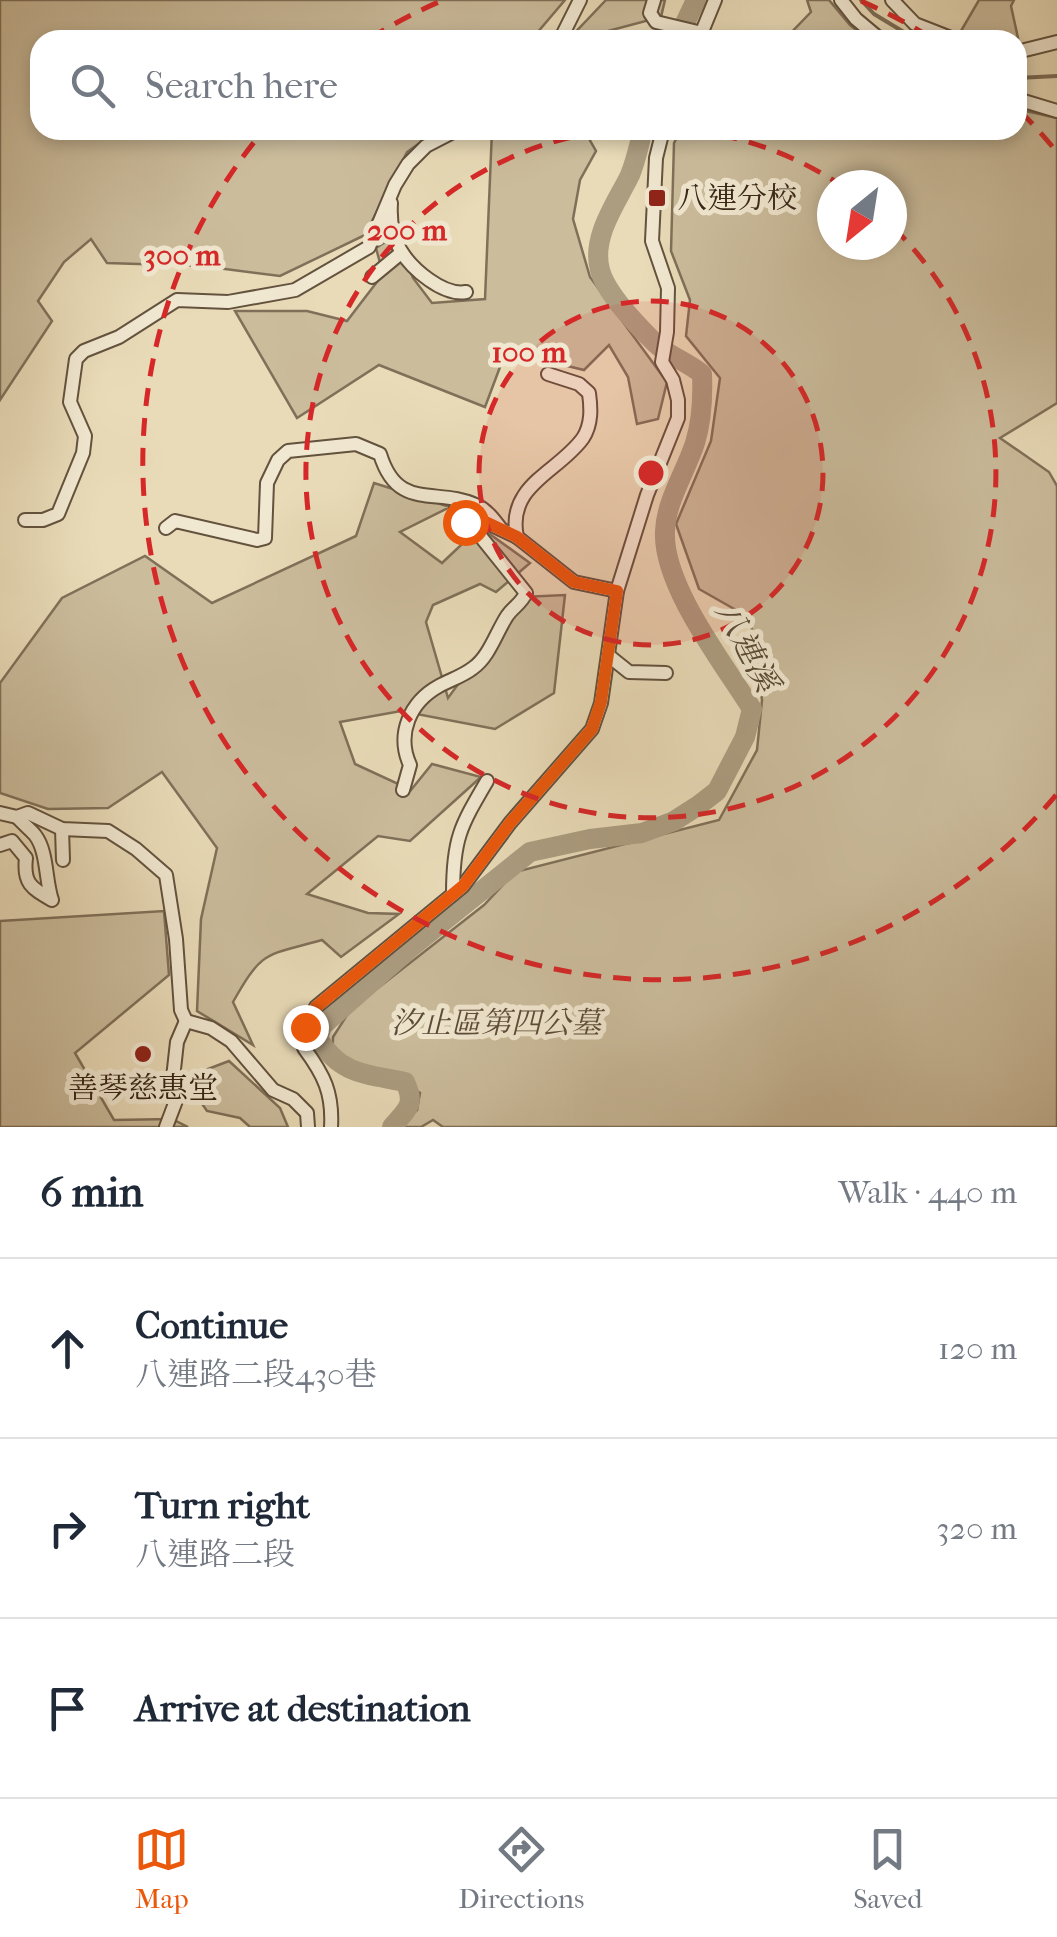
<!DOCTYPE html>
<html lang="en">
<head>
<meta charset="utf-8">
<style>
  body { margin:0; font-family:"IM FELL French Canon","Noto Serif TC",serif; background:#f6f6f7; color:#1f2937 }
  .compass { position:absolute; left:817px; top:170px; width:90px; height:90px; border-radius:50%; background:#fff; box-shadow:0 5px 15px #0003; rotate:210deg }
  .stop { position:absolute; width:30px; height:30px; margin:-22px; border:8px solid #ea580c; border-radius:50%; background:#fff }
  .stop.end { background:#ea580c; border-color:#fff; box-shadow:0 2px 10px #0008 }
  .list { margin:0; padding:0; list-style:none }
  h2 { display:flex; justify-content:space-between; align-items:center; height:130px; margin:0; padding:0 40px; font-size:42px }
  h2 small { font-size:32px; font-weight:400; color:#747a83 }
  .list li { display:grid; grid-template-columns:65px 1fr auto; gap:30px; align-items:center; box-sizing:border-box; height:180px; padding:0 40px; border-top:2px solid #e0e1e3 }
  .list b { display:block; font-size:38px; white-space:nowrap }
  .list p { margin:0; font-size:32px; white-space:nowrap; color:#747a83 }
  .list em { font-size:32px; font-style:normal; color:#747a83 }
  .icon { flex:none; width:55px; height:55px; fill:none; stroke:currentColor; stroke-width:2; stroke-linecap:round; stroke-linejoin:round }
  .map { position:relative; flex:none; width:1057px; height:1127px; overflow:hidden }
  .search { position:absolute; background:#fff; box-shadow:0 5px 15px #0003; left:30px; right:30px; top:30px; height:110px; display:flex; align-items:center; gap:25px; box-sizing:border-box; padding:0 35px; border-radius:30px; color:#747a83; font-size:38px }
  .sheet { height:670px; background:#fff }
  nav { display:flex; justify-content:space-around; align-items:center; box-sizing:border-box; height:140px; border-top:2px solid #e0e1e3; background:#fff; font-size:28px; color:#747a83 }
  nav a { display:grid; justify-items:center; gap:5px }
  nav .on { color:#ea580c }
  .map>svg:first-child { display:block }
</style>
</head>
<body>
<div class="map">
<svg width="1057" height="1127" viewBox="0 0 1057 1127">
  <rect width="100%" height="100%" fill="#e9dbb8"/>
  <filter id="stains"><feTurbulence type="fractalNoise" baseFrequency=".002" numOctaves="4"/><feColorMatrix values="0 0 0 0 .2 0 0 0 0 .09 0 0 0 0 .02 0 0 0 .5 -.17"/></filter>
  <radialGradient id="worn" r=".72"><stop offset=".6" stop-color="#630" stop-opacity="0"/><stop offset="1" stop-color="#630" stop-opacity=".3"/></radialGradient>
  <!-- green -->
  <g fill="#cbbc9c" stroke="#807059" stroke-width="2.5" fill-rule="evenodd">
    <polygon points="0,0 565,0 531,40 40,40 40,130 438,130 407,152 365,235 280,276 202,266 107,263 91,239 64,262 38,301 52,321 0,400"/>
    <polygon points="606,0 665,0 661,17 604,32 600,40 568,40"/>
    <polygon points="807,0 829,0 850,25 869,40 784,40 811,12"/>
    <polygon points="979,0 1014,0 1011,6 1018,38 974,40 961,31"/>
    <path d="M1017,109L1057,118V403L1000,438L1049,472L1057,486V1127H443L433,1120L421,1127H398L417,1110L420,1093L399,1081L345,1071L332,1057L333,1037L351,1009L484,905L515,872L719,820L757,750L762,700L750,618L699,589L676,524L711,441L720,378L686,336L690,300L671,251L674,143L681,130H1017ZM832,185H892V245H832Z"/>
    <polygon points="492,130 584,130 596,151 580,180 573,219 590,277 667,382 658,419 637,424 628,377 609,345 584,370 506,351 485,407 379,365 297,418 235,311 307,311 347,321 383,274 376,248 396,235 413,278 432,303 485,299"/>
    <path d="M374,483L450,507L400,532L442,563L480,527L530,563L496,592L480,584L433,605L426,622L448,698L522,597L565,595L554,693L495,729L401,711L340,722L355,764L411,790L432,764L481,777L410,841L378,836L307,894L368,913L399,914L341,957L322,940C265,956 263,949 233,1002L253,1045L197,1011L201,919L217,848L162,772L108,808L48,809L0,793V683L62,598L145,556L212,603L356,536Z"/>
    <polygon points="164,911 169,975 75,1053 114,1120 172,1119 188,1127 0,1127 0,921"/>
    <polygon points="229,1061 280,1108 288,1127 250,1127 240,1118 207,1111 184,1078"/>
  </g>
  <g fill="none" stroke-linecap="round" stroke-linejoin="round">
    <!-- stream -->
    <g stroke="#7d6d56" stroke-width="4">
      <polyline points="861,0 874,14 917,40"/>
      <polyline points="1017,78 1057,76"/>
    </g>
    <!-- river -->
    <g stroke="#ac9d81" stroke-width="20">
      <polyline points="677,40 696,0"/>
      <path d="M392,1127C407,1109 416,1105 405,1082C366,1074 340,1075 318,1038L322,1026L409,949L530,852L590,839L642,833L674,821L699,805L717,791L745,737L752,709C724,664 662,585 665,531C666,501 686,471 695,443C702,420 703,397 702,374C688,362 669,356 656,344C639,327 606,294 600,270C591,237 616,204 630,175C636,161 639,145 643,130"/>
    </g>
    <!-- minor casing -->
    <g stroke="#63523e" stroke-width="16">
      <g id="minor">
        <polyline points="654,0 650,13 656,22 702,33"/>
        <polyline points="841,0 856,19 881,40"/>
        <polyline points="892,0 915,24 956,40"/>
        <polyline points="699,39 715,0"/>
        <polyline points="560,40 580,0"/>
        <polyline points="1017,52 1057,42"/>
        <polyline points="1017,99 1057,111"/>
        <path d="M391,203C390,219 392,237 401,251C412,269 443,296 466,292"/>
        <polyline points="372,277 401,253"/>
        <path d="M548,374L579,384L589,393C591,408 592,424 583,438C559,472 506,485 517,537L574,582L617,591"/>
        <polyline points="25,520 43,520 58,514 83,453 85,436 70,402 76,359 84,351 119,337 177,300 228,302 295,290 369,247 395,185 408,164 426,146 457,130"/>
        <path d="M166,528L175,521L257,540L265,538L267,483L278,460L288,451L356,444L380,454C398,513 437,486 478,506C488,511 495,521 501,529"/>
        <polyline points="609,656 629,672 666,673"/>
        <path d="M403,790L410,765C396,734 410,702 439,686C450,680 463,676 473,668C489,657 496,633 507,616C513,607 521,604 526,593L481,537L456,516V508L517,537"/>
        <polyline points="0,813 17,817 28,813 62,829 108,831 136,849 166,875 176,939 181,1010 186,1021 211,1028 231,1041 273,1090 293,1099 307,1113 308,1127"/>
        <polyline points="62,829 63,860"/>
        <path d="M0,845L12,841L26,858C23,883 31,888 52,900C45,880 48,852 35,835C30,829 22,823 17,817"/>
        <path d="M453,894C453,839 460,827 487,781"/>
        <polyline points="166,1127 177,1098 173,1078 177,1042 186,1021"/>
        <path d="M331,1127C333,1093 324,1075 304,1048L305,1027L316,1007L463,886L510,823L592,729L601,703L617,591L647,495L678,418V400L673,380L662,362L667,332L668,288L652,241L656,158L663,130"/>
      </g>
    </g>
    <!-- minor -->
    <use href="#minor" stroke="#f1e8d1" stroke-width="12"/>
  </g>
  <g fill="none" stroke-linecap="round" stroke-linejoin="round">
    <!-- route -->
    <polyline stroke="#ea580c" stroke-width="12" points="305,1027 316,1007 463,886 510,823 592,729 601,702 617,591 574,582 517,537 456,508 456,516 465,522"/>
  </g>
  <!-- distance rings -->
  <circle cx="651" cy="473" r="172" fill="#d62828" fill-opacity=".12"/>
  <g fill="none" stroke="#d62828" stroke-width="5" stroke-dasharray="18 12">
    <circle cx="651" cy="473" r="172"/>
    <path d="M690 130A345 345 0 0 1 839 184M893 227A345 345 0 1 1 612 130"/>
    <path d="M1056 795A517 517 0 1 1 264 130M369 39A517 517 0 0 1 441 1M861 1A517 517 0 0 1 933 39M1020 111A517 517 0 0 1 1056 151"/>
  </g>
  <!-- markers -->
  <g fill="#8f2418" stroke="#f1e8d1" stroke-width="4">
    <rect x="647" y="188" width="20" height="20" rx="5"/>
    <circle cx="143" cy="1054" r="10"/>
  </g>
  <g text-anchor="middle" dominant-baseline="central" stroke-width="10" stroke-linejoin="round" paint-order="stroke">
    <!-- poi labels -->
    <g font-size="30" fill="#362516" stroke="#f1e8d1" text-anchor="start">
      <text x="677" y="198">八連分校</text>
      <text x="143" y="1088" text-anchor="middle">善琴慈惠堂</text>
    </g>
    <!-- park labels -->
    <g font-size="30" font-style="italic" fill="#5b4b38" stroke="#f1e8d1">
      <text x="496" y="1023">汐止區第四公墓</text>
    </g>
    <!-- water labels -->
    <g font-size="32" font-style="italic" fill="#594936" stroke="#f1e8d1">
      <text transform="translate(747 647) rotate(62)">八連溪</text>
    </g>
  </g>
  <circle cx="651" cy="473" r="15" fill="#d62828" stroke="#f1e8d1" stroke-width="5"/>
  <g font-size="30" text-anchor="middle" font-weight="bold" fill="#d62828" stroke="#f1e8d1" stroke-width="10" stroke-linejoin="round" paint-order="stroke">
    <text x="407" y="240">200 m</text>
    <text x="182" y="265">300 m</text>
    <text x="529" y="362">100 m</text>
  </g>
  <rect width="100%" height="100%" filter="url(#stains)"/>
  <rect width="100%" height="100%" fill="url(#worn)"/>
</svg>
<svg class="compass" viewBox="-18 -18 36 36"><path d="M0-13l5 13h-10z" fill="#e53935"/><path d="M0 13l5-13h-10z" fill="#747a83"/></svg>
<div class="stop" style="left:465px;top:522px"></div>
<div class="stop end" style="left:305px;top:1027px"></div>
<div class="search"><svg class="icon" aria-label="search" viewBox="0 0 24 24"><circle cx="10" cy="10" r="6"/><path d="M15 15l6 6"/></svg>Search here</div>
</div>
<section class="sheet">
<h2>6 min<small>Walk · 440 m</small></h2>
<ul class="list">
<li><svg class="icon" aria-label="ahead" viewBox="0 0 24 24"><path d="M12 20V5M6 11l6-6 6 6"/></svg><div><b>Continue</b><p>八連路二段430巷</p></div><em>120 m</em></li>
<li><svg class="icon" aria-label="right" viewBox="0 0 24 24"><path d="M7 20v-9h11M14 6l5 5-5 5"/></svg><div><b>Turn right</b><p>八連路二段</p></div><em>320 m</em></li>
<li><svg class="icon" aria-label="arrive" viewBox="0 0 24 24"><path d="M6 21V4h12l-3 4 3 4H6"/></svg><div><b>Arrive at destination</b></div></li>
</ul>
</section>
<nav>
<a class="on"><svg class="icon" aria-label="map" viewBox="0 0 24 24"><path d="M3 6l6-2 6 2 6-2v14l-6 2-6-2-6 2zM9 4v14M15 6v14"/></svg>Map</a>
<a><svg class="icon" aria-label="directions" viewBox="0 0 24 24"><path d="M12 3l9 9-9 9-9-9zM9 14v-3h6M13 9l2 2-2 2"/></svg>Directions</a>
<a><svg class="icon" aria-label="saved" viewBox="0 0 24 24"><path d="M7 4h10v16l-5-4-5 4z"/></svg>Saved</a>
</nav>
</body>
</html>
